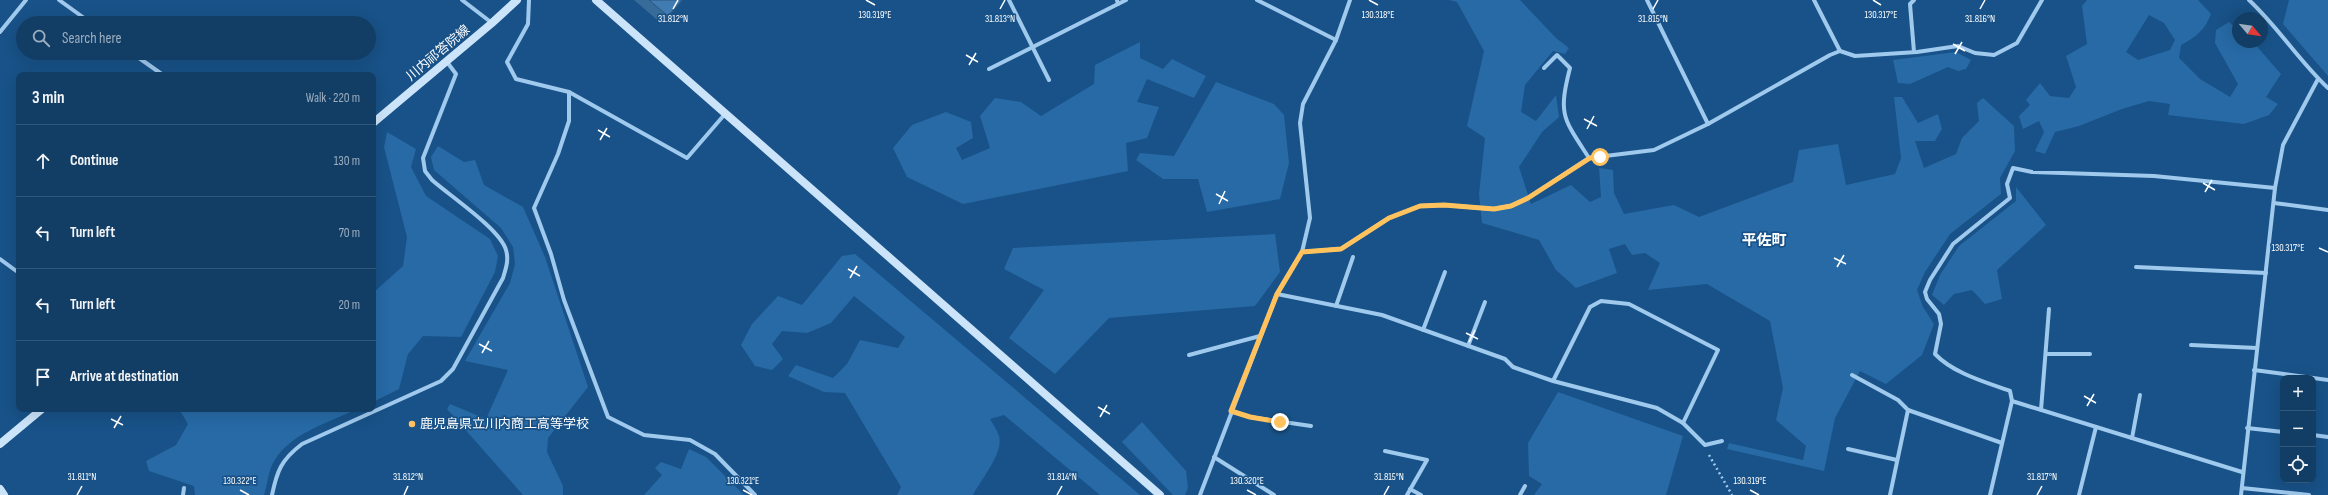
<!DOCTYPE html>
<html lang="en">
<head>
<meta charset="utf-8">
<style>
  body { margin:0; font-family:"Sofia Sans Condensed","Noto Sans JP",sans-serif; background:#1f496f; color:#f1f3f6 }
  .controls { position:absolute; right:12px; bottom:12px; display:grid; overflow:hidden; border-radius:8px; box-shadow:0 4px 16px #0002 }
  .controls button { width:36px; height:36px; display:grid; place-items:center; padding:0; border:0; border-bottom:1px solid #31577a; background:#123e66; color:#f1f3f6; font:20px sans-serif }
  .compass { position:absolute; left:2232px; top:12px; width:36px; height:36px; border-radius:50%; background:#123e66; box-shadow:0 4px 16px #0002; rotate:119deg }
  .stop { position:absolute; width:12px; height:12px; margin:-9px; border:3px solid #ffc25c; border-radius:50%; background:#fff }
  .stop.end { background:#ffc25c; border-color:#fff; box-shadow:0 1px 4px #0008 }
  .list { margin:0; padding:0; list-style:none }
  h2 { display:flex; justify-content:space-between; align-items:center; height:52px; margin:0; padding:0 16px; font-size:17px }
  h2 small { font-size:13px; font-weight:400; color:#9caebf }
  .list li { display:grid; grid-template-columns:26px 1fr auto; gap:12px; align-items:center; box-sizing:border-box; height:72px; padding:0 16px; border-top:1px solid #31577a }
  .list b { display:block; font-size:15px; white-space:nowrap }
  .list em { font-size:13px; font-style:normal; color:#9caebf }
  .icon { flex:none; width:22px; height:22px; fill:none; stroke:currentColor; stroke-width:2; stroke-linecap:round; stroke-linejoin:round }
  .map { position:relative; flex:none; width:2328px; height:495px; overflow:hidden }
  .search { position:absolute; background:#123e66; box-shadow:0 4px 16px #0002; left:16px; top:16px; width:360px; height:44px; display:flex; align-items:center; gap:10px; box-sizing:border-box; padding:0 14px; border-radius:22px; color:#9caebf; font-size:15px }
  .panel { position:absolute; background:#123e66; box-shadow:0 4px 16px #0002; left:16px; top:72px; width:360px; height:340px; border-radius:8px }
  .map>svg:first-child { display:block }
</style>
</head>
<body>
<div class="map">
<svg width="2328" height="495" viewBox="0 0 2328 495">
  <rect width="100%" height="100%" fill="#185288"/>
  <!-- green -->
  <g fill="#276aa6" fill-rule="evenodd">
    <polygon points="1449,0 1520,0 1556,38 1569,48 1565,54 1553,51 1525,85 1521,112 1536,121 1556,95 1559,117 1542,132 1519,167 1531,204 1571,185 1590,202 1601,197 1599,168 1613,170 1614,193 1624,214 1674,205 1699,217 1793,182 1799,150 1838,144 1846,185 1895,174 1901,158 1894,97 1902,97 1918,123 1938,114 1942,129 1935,141 1915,141 1924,168 1956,154 1962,138 1979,121 1977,103 1983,98 2014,126 2015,151 2000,178 2001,194 1950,234 1925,272 1917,290 1923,307 1934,324 1922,355 1886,384 1860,371 1835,418 1824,471 1727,449 1729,443 1803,460 1806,446 1776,420 1783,388 1770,321 1707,284 1648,290 1660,263 1645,253 1632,255 1625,244 1609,249 1617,273 1576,288 1556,270 1539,240 1482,223 1479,194 1485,138 1467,126 1484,51 1457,2"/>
    <path d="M2087,0H2198L2211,14C2205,30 2196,37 2181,45L2179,58L2200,79L2230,97L2238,84L2215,43L2216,30L2229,22L2238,30V42H2253L2281,74L2266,97L2278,104L2269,115L2244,124L2168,115L2170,104L2149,101L2122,109L2079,126L2055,132L2045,154L2035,151L2044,132L2039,121L2023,129L2019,116L2030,105L2026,100L2040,83L2050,96L2069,98L2076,87L2066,56L2087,44L2082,6ZM2149,15L2164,23L2175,40L2170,50L2138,60L2126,52Z"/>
    <polygon points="2289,0 2328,0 2328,76 2283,24"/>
    <polygon points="1140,42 1140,58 1163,69 1172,59 1206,76 1194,98 1147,79 1137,102 1159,107 1147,138 1126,143 1128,171 963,204 907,177 893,148 912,125 946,112 971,122 973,138 956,148 962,160 990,148 980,116 995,98 1021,102 1041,116 1094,84 1095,65"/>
    <polygon points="1956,52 1971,60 1966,69 1958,71 1948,67 1910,84 1898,83 1893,60"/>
    <polygon points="1216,82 1274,104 1284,115 1289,163 1280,199 1207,212 1198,179 1163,179 1136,160 1140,153 1174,156"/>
    <polygon points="387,132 416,149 411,167 426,196 490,239 498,256 495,272 461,337 423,336 408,354 399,389 373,402 373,293 403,266 407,237 384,147"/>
    <polygon points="438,146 464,162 475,160 484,185 523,207 545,257 588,387 548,438 547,452 563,486 563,495 523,495 447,409 450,404 486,419 508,370 465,361 510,283 515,264 513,247 501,228 434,170 431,157"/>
    <polygon points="2016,187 2046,225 1997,270 2002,299 1985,304 1972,290 1954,294 1944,305 1932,295 1940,275 1959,246 2016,201"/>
    <polygon points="1275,234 1280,272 1255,306 1109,318 1055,374 1009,338 1044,290 1004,269 1013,248"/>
    <path d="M855,254L1140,495H1100L1004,415L990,419C993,424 997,430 999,436C1004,453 981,479 973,495H897L901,487L845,393L824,392L788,376L796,365L833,378L847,364L860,340L898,348L905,337L854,296L831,323L807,333L782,331L772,344L783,359L772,370L755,366L741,345L752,324L778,296L802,305L842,256Z"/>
    <polygon points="1558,392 1683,436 1666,495 1534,495 1542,484 1529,476 1528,443"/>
    <path d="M179,409H357C328,423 287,434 272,465C268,474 267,486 264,495H195L194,486L149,471L146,461L176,445L188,424Z"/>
    <polygon points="1142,422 1186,471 1188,488 1185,495 1173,495 1122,442"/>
    <polygon points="689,449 706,457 744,495 644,495 662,475 655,468 661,462 681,469"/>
  </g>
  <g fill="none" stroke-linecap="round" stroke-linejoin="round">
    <!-- path -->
    <polyline stroke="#9fc9ed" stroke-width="2.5" stroke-dasharray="2 3" stroke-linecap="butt" points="1709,455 1732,495"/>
    <!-- street -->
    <g stroke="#9fc9ed" stroke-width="4">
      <polyline points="59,0 91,23"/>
      <polyline points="462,0 492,23"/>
      <polyline points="529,0 528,24 507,62 516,79 569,92 687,158 725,114"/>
      <polyline points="1009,0 1049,80"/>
      <polyline points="1257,0 1336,40"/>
      <polyline points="1647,0 1708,124"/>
      <polyline points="1814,0 1840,51"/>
      <polyline points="1914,0 1910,4 1914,52"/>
      <path d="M2249,0C2278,27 2299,61 2328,88"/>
      <polyline points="1118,4 1126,0"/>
      <polyline points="0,32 26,0"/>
      <polyline points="132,53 163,75"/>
      <path d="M1544,68L1557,55L1570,68C1558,115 1563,118 1589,158"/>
      <polyline points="989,69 1118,4 1117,0"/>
      <polyline points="569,92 569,121 558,154 534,208 551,254 564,300 608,417 644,435 690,440 715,454 755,495"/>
      <polyline points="2274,203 2328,210"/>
      <polyline points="1302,252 1341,249 1389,218 1420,206 1444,205 1493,209 1511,206 1528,198 1589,158 1654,150 1708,124 1830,55 1840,51 1855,56 1917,52 1958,46 1975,53 1994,55 2017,43 2042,0"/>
      <polyline points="0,259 19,273"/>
      <polyline points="2136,267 2266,273"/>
      <polyline points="1277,294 1382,315 1505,359 1513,367 1553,381 1590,307 1601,301 1629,304 1718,350 1683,423 1657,408 1553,381"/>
      <polyline points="1336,306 1353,257"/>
      <polyline points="1423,330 1445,272"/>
      <polyline points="2191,345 2257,348"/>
      <polyline points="1468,346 1485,302"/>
      <polyline points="2046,354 2090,354"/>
      <polyline points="1189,355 1260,336"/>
      <polyline points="2254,370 2328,380"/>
      <polyline points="1852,375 1898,400 1908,410"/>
      <polyline points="2012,401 2242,472"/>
      <polyline points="2041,410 2049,309"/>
      <polyline points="1231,411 1250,417 1311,426"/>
      <polyline points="1683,423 1705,445 1722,441"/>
      <polyline points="2247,428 2283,432"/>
      <polyline points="2313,435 2328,437"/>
      <polyline points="2132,438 2140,395"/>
      <polyline points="1848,449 1897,460"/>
      <polyline points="1385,451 1427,460 1407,495"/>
      <polyline points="1214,457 1274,495"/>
      <polyline points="2242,488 2309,495"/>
      <polyline points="1410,489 1421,495"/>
      <polyline points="183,495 184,488"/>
      <path d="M272,495C277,471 281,460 302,444L441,381L453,369L503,278C506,268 509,260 506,250C500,229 450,196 432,180L425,171L423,158L456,74L447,62"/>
      <polyline points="1200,495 1277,294 1302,252 1310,218 1300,123 1303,104 1336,40 1350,0"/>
      <polyline points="1520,495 1525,486"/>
      <polyline points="1890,495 1908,410 2002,443"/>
      <path d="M1990,495L2012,401L2010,391C1985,382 1953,373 1935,354L1941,324L1939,314L1927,299L1925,292L1930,280L1953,244L2010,198L2007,184L2013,168L2032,172L2154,176L2275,188"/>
      <polyline points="2079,495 2096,427"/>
      <polyline points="2241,495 2275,188 2283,145 2318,79"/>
    </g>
    <!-- secondary -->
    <g stroke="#cce4fa" stroke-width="8">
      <polyline points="596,0 1160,495"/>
      <polyline points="373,123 492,23 517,0"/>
      <polyline points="0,444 42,409"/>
      <polyline points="0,489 4,495"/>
    </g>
  </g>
  <!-- wall -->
  <polygon fill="#376b99" points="634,0 683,0 662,24"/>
  <!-- shaded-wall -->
  <polygon fill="#2d577d" points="682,0 683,0 662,24 668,16"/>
  <!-- building -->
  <polygon fill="#407cb2" stroke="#2d577d" points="649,0 682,0 668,16"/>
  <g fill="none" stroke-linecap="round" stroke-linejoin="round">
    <!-- route -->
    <polyline stroke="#ffc25c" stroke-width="5" points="1280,422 1250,417 1231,411 1277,294 1302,252 1341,249 1389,218 1420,206 1444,205 1494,209 1511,206 1528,198 1590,158 1600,157"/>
  </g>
  <!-- ticks -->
  <path fill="none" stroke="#fff" stroke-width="1.5" d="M866,0L875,5M1369,0L1378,5M1873,0L1881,5M673,9L678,0M1000,9L1005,0M1653,9L1658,0M1980,9L1985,0M1953,44L1965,51M1955,54L1962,42M966,55L978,62M969,65L976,53M1584,119L1597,126M1587,129L1594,116M598,130L610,137M600,140L607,128M2203,183L2215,190M2205,192L2212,180M1216,194L1228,201M1219,204L1225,191M2319,248L2328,252M1834,258L1846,264M1837,267L1844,255M848,269L860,276M850,278L857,266M1466,333L1478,339M1469,342L1475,330M479,344L492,351M482,353L489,341M2084,396L2096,403M2087,406L2094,394M1098,407L1110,414M1100,417L1107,405M111,419L123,425M114,428L121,416M240,490L249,495M743,490L752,495M1247,490L1256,495M1750,490L1759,495M77,495L82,486M404,495L408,486M1057,495L1062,486M1384,495L1389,486M2037,495L2042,486"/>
  <!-- markers -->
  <circle fill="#ffc25c" stroke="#185288" stroke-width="1.5" cx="412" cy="424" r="4"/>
  <g text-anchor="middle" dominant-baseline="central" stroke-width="3.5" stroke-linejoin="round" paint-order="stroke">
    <!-- street labels -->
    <g font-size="13" fill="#fff" stroke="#185288">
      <text transform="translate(438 53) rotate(-40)">川内祁答院線</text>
    </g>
    <!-- poi labels -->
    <g font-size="13" fill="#fff" stroke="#185288" text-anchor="start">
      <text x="420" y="424">鹿児島県立川内商工高等学校</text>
    </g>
    <!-- quarter labels -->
    <g font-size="15" font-weight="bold" fill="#fff" stroke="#185288">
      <text x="1764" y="240">平佐町</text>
    </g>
  </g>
  <g font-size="10" text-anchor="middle" fill="#fff" stroke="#185288" stroke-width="3.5" stroke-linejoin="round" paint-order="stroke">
    <text x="875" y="18">130.319°E</text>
    <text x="1378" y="18">130.318°E</text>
    <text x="1881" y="18">130.317°E</text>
    <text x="673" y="22">31.812°N</text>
    <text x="1000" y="22">31.813°N</text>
    <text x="1653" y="22">31.815°N</text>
    <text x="1980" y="22">31.816°N</text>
    <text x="2288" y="251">130.317°E</text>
    <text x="82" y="480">31.811°N</text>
    <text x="408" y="480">31.812°N</text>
    <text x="1062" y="480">31.814°N</text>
    <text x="1389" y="480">31.815°N</text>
    <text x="2042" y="480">31.817°N</text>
    <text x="240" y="484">130.322°E</text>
    <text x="743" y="484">130.321°E</text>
    <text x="1247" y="484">130.320°E</text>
    <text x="1750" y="484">130.319°E</text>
  </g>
</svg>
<div class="controls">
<button>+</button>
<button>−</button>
<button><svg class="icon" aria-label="locate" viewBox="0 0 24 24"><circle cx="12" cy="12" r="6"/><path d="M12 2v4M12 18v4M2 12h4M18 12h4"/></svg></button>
</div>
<svg class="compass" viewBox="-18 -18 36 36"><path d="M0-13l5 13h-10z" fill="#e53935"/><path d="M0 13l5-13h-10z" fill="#9caebf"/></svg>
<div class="stop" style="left:1600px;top:157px"></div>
<div class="stop end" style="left:1280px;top:422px"></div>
<div class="search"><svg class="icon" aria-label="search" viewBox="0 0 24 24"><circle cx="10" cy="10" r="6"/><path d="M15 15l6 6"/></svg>Search here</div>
<section class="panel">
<h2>3 min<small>Walk · 220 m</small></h2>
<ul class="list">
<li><svg class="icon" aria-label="ahead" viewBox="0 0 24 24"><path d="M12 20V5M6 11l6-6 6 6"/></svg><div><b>Continue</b></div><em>130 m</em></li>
<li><svg class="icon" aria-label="left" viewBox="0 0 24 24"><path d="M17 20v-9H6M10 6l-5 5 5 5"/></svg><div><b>Turn left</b></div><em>70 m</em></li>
<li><svg class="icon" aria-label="left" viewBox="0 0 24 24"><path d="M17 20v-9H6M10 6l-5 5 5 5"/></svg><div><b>Turn left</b></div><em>20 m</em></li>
<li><svg class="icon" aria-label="arrive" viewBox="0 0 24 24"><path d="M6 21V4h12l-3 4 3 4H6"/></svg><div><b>Arrive at destination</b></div></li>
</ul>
</section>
</div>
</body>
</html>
